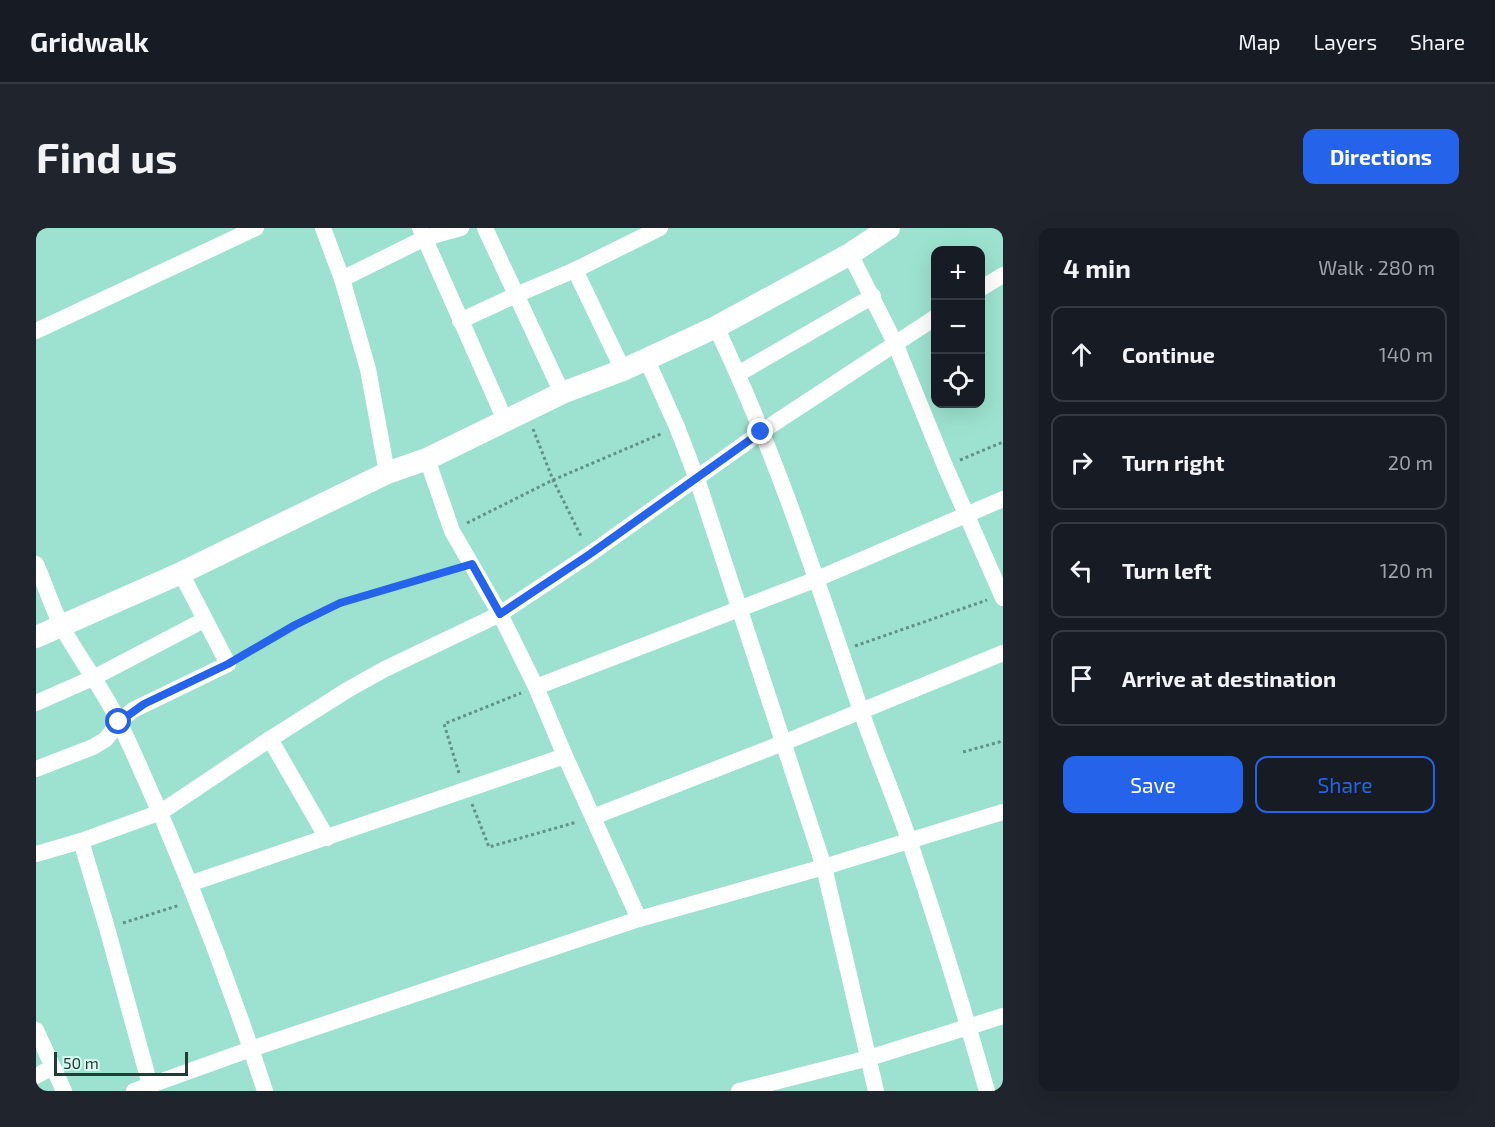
<!DOCTYPE html>
<html lang="en">
<head>
<meta charset="utf-8">
<style>
  body { margin:0; font-family:"Exo 2",sans-serif; background:#20242c; color:#f1f3f6 }
  .controls { position:absolute; right:18px; top:18px; display:grid; overflow:hidden; border-radius:12px; box-shadow:0 6px 24px #0002 }
  .controls button { width:54px; height:54px; display:grid; place-items:center; padding:0; border:0; border-bottom:2px solid #363941; background:#171b24; color:#f1f3f6; font:30px sans-serif }
  .scale { position:absolute; left:18px; bottom:15px; width:134px; box-sizing:border-box; padding-left:6px; border:3px solid #203d36; border-top:0; font-size:16px; line-height:21px; white-space:nowrap; color:#203d36; -webkit-text-stroke:4px #d9fbf2; paint-order:stroke }
  .stop { position:absolute; width:18px; height:18px; margin:-14px; border:4px solid #2563eb; border-radius:50%; background:#fff }
  .stop.end { background:#2563eb; border-color:#fff; box-shadow:0 2px 6px #0008 }
  .list { margin:0; padding:0; list-style:none }
  h2 { display:flex; justify-content:space-between; align-items:center; height:78px; margin:0; padding:0 24px; font-size:26px }
  h2 small { font-size:20px; font-weight:400; color:#9ea1a6 }
  .list li { display:grid; grid-template-columns:39px 1fr auto; gap:18px; align-items:center; box-sizing:border-box; height:96px; margin:0 12px 12px; padding:0 12px; border:2px solid #363941; border-radius:12px }
  .list b { display:block; font-size:22px; white-space:nowrap }
  .list em { font-size:20px; font-style:normal; color:#9ea1a6 }
  .actions { display:flex; gap:12px; padding:18px 24px }
  .actions a { flex:1; padding:14px 0; border:2px solid #2563eb; border-radius:12px; text-align:center; font-size:21px; color:#2563eb }
  .actions .main { background:#2563eb; color:#fff }
  .icon { flex:none; width:33px; height:33px; fill:none; stroke:currentColor; stroke-width:2; stroke-linecap:round; stroke-linejoin:round }
  .map { position:relative; flex:none; width:967px; height:863px; overflow:hidden; border-radius:12px }
  header { display:flex; align-items:center; gap:36px; box-sizing:border-box; height:84px; padding:0 30px; background:#171b24; border-bottom:2px solid #363941 }
  header strong { font-size:28px }
  nav { display:flex; gap:33px; margin-inline-start:auto; font-size:21px }
  .intro { display:flex; align-items:center; justify-content:space-between; box-sizing:border-box; height:144px; padding:0 36px }
  h1 { margin:0; font-size:42px }
  .button { padding:15px 27px; border-radius:12px; background:#2563eb; color:#fff; font-size:21px; font-weight:700 }
  main { display:flex; gap:36px; padding:0 36px }
  aside { flex:1; background:#171b24; border-radius:12px; box-shadow:0 6px 24px #0002 }
  .map>svg:first-child { display:block }
</style>
</head>
<body>
<header>
<strong>Gridwalk</strong>
<nav><a>Map</a><a>Layers</a><a>Share</a></nav>
</header>
<div class="intro"><h1>Find us</h1><a class="button">Directions</a></div>
<main>
<div class="map">
<svg width="967" height="863" viewBox="0 0 967 863">
  <rect width="100%" height="100%" fill="#9de2d0"/>
  <g fill="none" stroke-linecap="round" stroke-linejoin="round">
    <!-- path -->
    <g stroke="#609285" stroke-width="3" stroke-dasharray="3 3" stroke-linecap="butt">
      <polyline points="497,201 517,252 546,310"/>
      <polyline points="924,232 967,214"/>
      <polyline points="431,295 517,252 627,205"/>
      <polyline points="819,418 951,372"/>
      <polyline points="205,429 259,397 304,375 419,340"/>
      <polyline points="927,524 967,513"/>
      <polyline points="423,545 408,496 485,465"/>
      <polyline points="436,576 453,619 541,594"/>
      <polyline points="87,695 144,677"/>
    </g>
    <!-- street -->
    <g stroke="#fff" stroke-width="16">
      <polyline points="287,0 306,51 332,141 351,245"/>
      <polyline points="384,0 469,192"/>
      <polyline points="449,0 526,165"/>
      <polyline points="814,26 859,115 909,238 967,370"/>
      <polyline points="539,42 587,142"/>
      <polyline points="306,51 389,10 425,0"/>
      <polyline points="944,61 967,47"/>
      <polyline points="424,93 480,67 539,42 624,0"/>
      <path d="M680,99C738,221 781,352 824,480C839,524 858,568 873,612C901,695 927,779 951,863"/>
      <polyline points="0,103 220,0"/>
      <polyline points="610,130 641,199 661,251 788,639 840,863"/>
      <polyline points="702,146 837,68"/>
      <polyline points="391,231 416,303 464,386 500,459 529,528 603,691"/>
      <path d="M0,336C9,356 16,379 26,399C44,432 68,462 84,496C140,615 188,738 229,863"/>
      <polyline points="500,459 781,351 967,271"/>
      <polyline points="0,475 59,449 168,392"/>
      <polyline points="234,511 291,610"/>
      <polyline points="0,541 57,519 70,511 83,494 97,482 192,436 145,345"/>
      <polyline points="557,589 747,515 967,425"/>
      <polyline points="45,613 71,700 114,857"/>
      <polyline points="0,626 45,613 125,584 234,511 313,461 349,441 464,386 554,326 725,204 900,89"/>
      <polyline points="153,656 529,528"/>
      <polyline points="0,802 28,863"/>
      <polyline points="0,848 17,839"/>
      <polyline points="98,863 215,821 603,691 788,639 967,584"/>
      <polyline points="703,863 833,830 967,788"/>
    </g>
    <!-- secondary -->
    <polyline stroke="#fff" stroke-width="22" points="0,409 145,345 351,245 391,231 526,165 587,142 680,99 814,26 853,0"/>
  </g>
  <g fill="none" stroke-linecap="round" stroke-linejoin="round">
    <!-- route -->
    <polyline stroke="#2563eb" stroke-width="8" points="83,494 108,476 192,436 259,397 304,375 436,336 464,386 554,326 725,204"/>
  </g>
</svg>
<div class="controls">
<button>+</button>
<button>−</button>
<button><svg class="icon" aria-label="locate" viewBox="0 0 24 24"><circle cx="12" cy="12" r="6"/><path d="M12 2v4M12 18v4M2 12h4M18 12h4"/></svg></button>
</div>
<div class="scale">50 m</div>
<div class="stop" style="left:83px;top:494px"></div>
<div class="stop end" style="left:725px;top:204px"></div>
</div>
<aside>
<h2>4 min<small>Walk · 280 m</small></h2>
<ul class="list">
<li><svg class="icon" aria-label="ahead" viewBox="0 0 24 24"><path d="M12 20V5M6 11l6-6 6 6"/></svg><div><b>Continue</b></div><em>140 m</em></li>
<li><svg class="icon" aria-label="right" viewBox="0 0 24 24"><path d="M7 20v-9h11M14 6l5 5-5 5"/></svg><div><b>Turn right</b></div><em>20 m</em></li>
<li><svg class="icon" aria-label="left" viewBox="0 0 24 24"><path d="M17 20v-9H6M10 6l-5 5 5 5"/></svg><div><b>Turn left</b></div><em>120 m</em></li>
<li><svg class="icon" aria-label="arrive" viewBox="0 0 24 24"><path d="M6 21V4h12l-3 4 3 4H6"/></svg><div><b>Arrive at destination</b></div></li>
</ul>
<div class="actions"><a class="main">Save</a><a>Share</a></div>
</aside>
</main>
</body>
</html>
